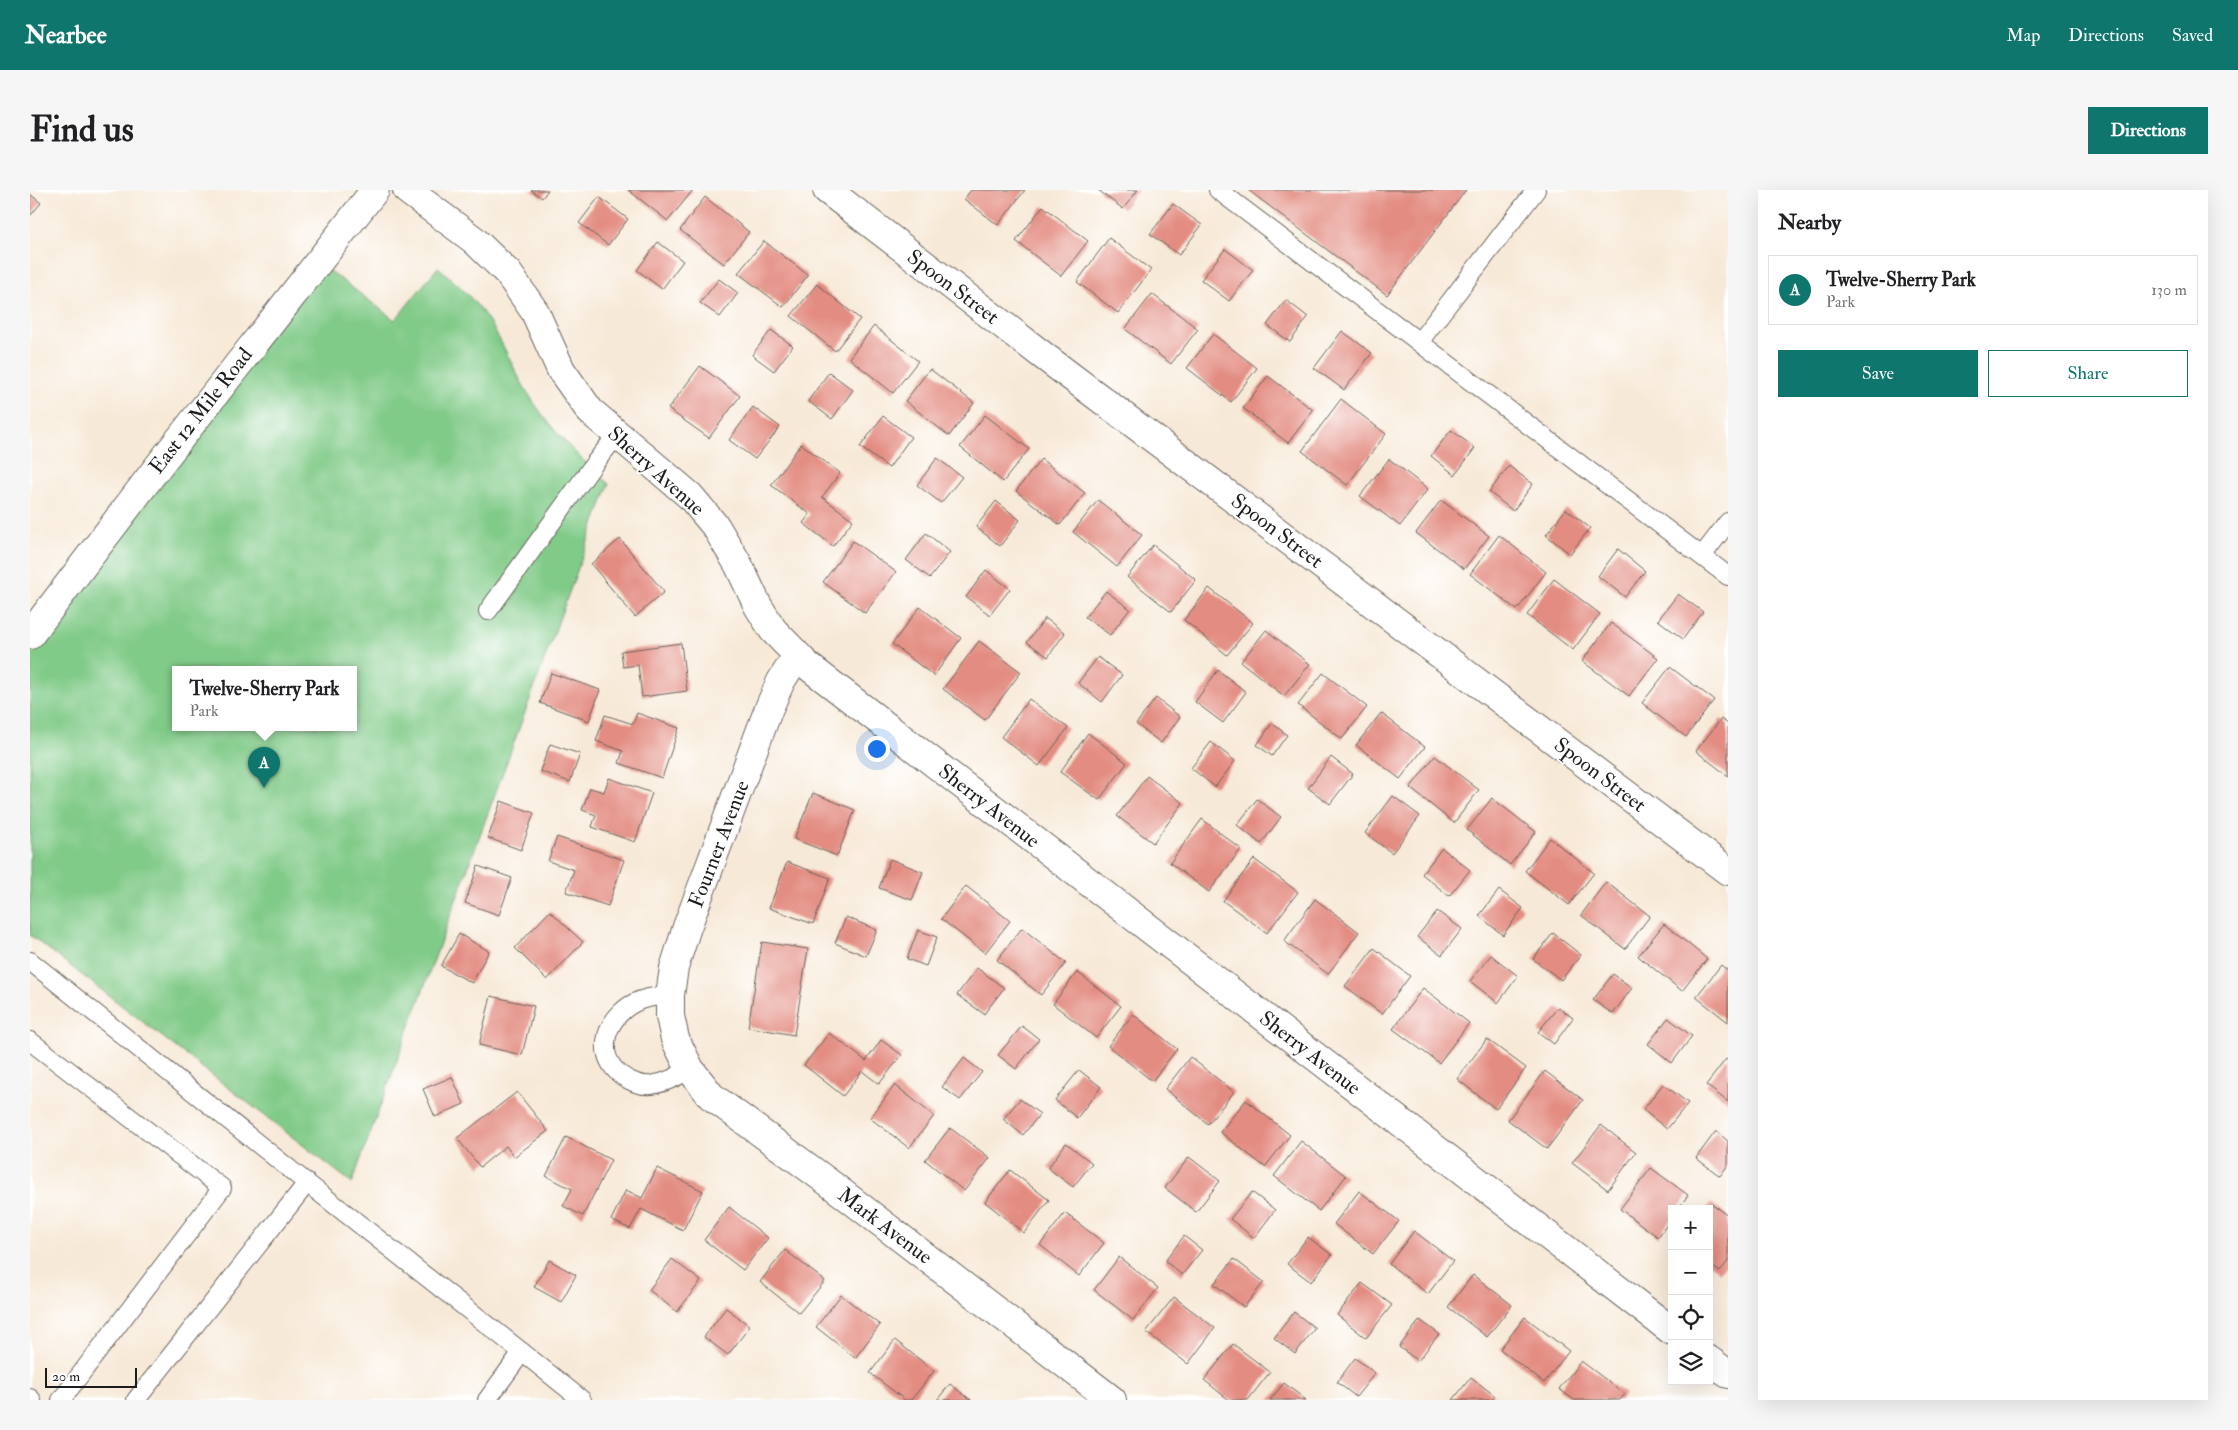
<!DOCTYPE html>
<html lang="en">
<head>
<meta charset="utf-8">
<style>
  body { margin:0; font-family:"IM FELL Double Pica",serif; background:#f6f6f6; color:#202124 }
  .controls { position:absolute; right:15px; bottom:15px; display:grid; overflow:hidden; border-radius:0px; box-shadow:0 5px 20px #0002 }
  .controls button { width:45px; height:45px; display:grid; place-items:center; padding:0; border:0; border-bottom:1px solid #e0e0e0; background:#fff; color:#202124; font:25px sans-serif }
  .scale { position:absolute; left:15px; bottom:12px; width:92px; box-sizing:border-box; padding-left:5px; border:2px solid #1c1c1c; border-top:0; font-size:14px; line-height:18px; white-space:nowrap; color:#1c1c1c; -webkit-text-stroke:4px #fff; paint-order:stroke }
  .you { position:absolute; left:846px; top:558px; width:18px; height:18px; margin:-12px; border:4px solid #fff; border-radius:50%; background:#1a73e8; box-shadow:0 0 0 8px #1a73e833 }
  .badge { display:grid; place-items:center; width:32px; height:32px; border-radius:50%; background:#0f766e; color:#fff; font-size:16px; font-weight:700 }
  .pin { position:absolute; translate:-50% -41px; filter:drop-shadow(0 1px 2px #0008) }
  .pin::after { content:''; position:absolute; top:26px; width:18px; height:15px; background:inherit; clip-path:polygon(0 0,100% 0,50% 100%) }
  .popup { position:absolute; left:142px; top:476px; width:185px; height:65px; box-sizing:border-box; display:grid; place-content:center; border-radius:0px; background:#fff; filter:drop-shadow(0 1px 4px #0005); font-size:16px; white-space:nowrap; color:#757577 }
  .popup b { font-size:19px; color:#202124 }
  .popup::after { content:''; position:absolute; left:50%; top:100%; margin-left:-10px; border:10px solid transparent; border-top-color:#fff }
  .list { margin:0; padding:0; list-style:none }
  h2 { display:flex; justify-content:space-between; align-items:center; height:65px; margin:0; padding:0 20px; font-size:21px }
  h2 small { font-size:16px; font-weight:400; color:#757577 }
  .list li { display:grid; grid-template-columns:32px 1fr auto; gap:15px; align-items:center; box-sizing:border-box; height:70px; margin:0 10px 10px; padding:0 10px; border:1px solid #e0e0e0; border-radius:0px }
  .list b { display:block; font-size:19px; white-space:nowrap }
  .list p { margin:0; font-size:16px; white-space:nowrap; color:#757577 }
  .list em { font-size:16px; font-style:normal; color:#757577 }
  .actions { display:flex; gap:10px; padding:15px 20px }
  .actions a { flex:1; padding:11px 0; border:1px solid #0f766e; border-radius:0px; text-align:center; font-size:18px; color:#0f766e }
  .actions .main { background:#0f766e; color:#fff }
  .icon { flex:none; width:28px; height:28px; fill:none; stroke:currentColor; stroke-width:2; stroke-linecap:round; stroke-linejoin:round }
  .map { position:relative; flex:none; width:1698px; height:1210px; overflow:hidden; border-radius:0px }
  header { display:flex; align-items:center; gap:30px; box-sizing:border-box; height:70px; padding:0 25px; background:#0f766e; color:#fff }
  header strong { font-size:24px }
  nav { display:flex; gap:28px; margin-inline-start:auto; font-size:18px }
  .intro { display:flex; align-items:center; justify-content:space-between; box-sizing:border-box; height:120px; padding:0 30px }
  h1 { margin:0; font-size:35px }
  .button { padding:12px 22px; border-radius:0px; background:#0f766e; color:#fff; font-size:18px; font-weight:700 }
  main { display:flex; gap:30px; padding:0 30px }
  aside { flex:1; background:#fff; border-radius:0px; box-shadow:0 5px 20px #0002 }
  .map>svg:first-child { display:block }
</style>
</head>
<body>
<header>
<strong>Nearbee</strong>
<nav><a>Map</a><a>Directions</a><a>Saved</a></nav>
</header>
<div class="intro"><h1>Find us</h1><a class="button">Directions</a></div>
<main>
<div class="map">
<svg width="1698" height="1210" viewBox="0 0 1698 1210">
  <rect width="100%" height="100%" fill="#fff"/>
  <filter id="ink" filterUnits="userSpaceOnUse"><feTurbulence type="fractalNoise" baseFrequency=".02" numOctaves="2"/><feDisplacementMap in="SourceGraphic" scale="10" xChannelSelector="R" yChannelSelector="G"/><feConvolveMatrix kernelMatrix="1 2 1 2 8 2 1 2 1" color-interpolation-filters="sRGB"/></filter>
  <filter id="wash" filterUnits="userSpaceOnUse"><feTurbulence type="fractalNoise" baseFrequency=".0096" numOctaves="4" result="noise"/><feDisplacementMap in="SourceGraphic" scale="20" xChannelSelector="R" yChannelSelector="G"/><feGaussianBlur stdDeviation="1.12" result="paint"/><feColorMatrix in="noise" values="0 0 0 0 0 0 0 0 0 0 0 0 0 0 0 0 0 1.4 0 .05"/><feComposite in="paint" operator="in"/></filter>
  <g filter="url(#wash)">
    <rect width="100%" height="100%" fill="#f7e9d7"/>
    <!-- green -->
    <path fill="#81cb88" stroke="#4e7452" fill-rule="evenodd" d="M292,75L365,130L408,77C427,93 444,109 458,130C473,152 482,177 496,200C518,237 547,266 579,294L322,993L0,745V450ZM145,479H323V537H145Z"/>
    <g id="blocks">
      <!-- building -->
      <g fill="#e38c81">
        <polygon points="501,0 518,0 512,8"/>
        <polygon points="598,0 663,0 638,31"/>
        <polygon points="941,0 995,0 968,35 934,9"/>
        <polygon points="1068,0 1108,0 1093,19"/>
        <polygon points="1218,0 1436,0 1357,105"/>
        <polygon points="0,4 11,13 0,26"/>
        <polygon points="569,7 598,29 578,55 549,33"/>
        <polygon points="675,7 719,42 694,74 650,40"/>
        <polygon points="1143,14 1172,35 1149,65 1120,44"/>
        <polygon points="1013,16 1058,51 1031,86 986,51"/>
        <polygon points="1079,48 1121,80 1088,123 1047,92"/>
        <polygon points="734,51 778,85 753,117 708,83"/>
        <polygon points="628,52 653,71 632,99 607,80"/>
        <polygon points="1195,59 1223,80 1199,111 1171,90"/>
        <polygon points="689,89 708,103 690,127 670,113"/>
        <polygon points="787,94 830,129 805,161 761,126"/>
        <polygon points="1122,104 1168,139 1141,174 1095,139"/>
        <polygon points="1256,110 1278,127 1260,152 1237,135"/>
        <polygon points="844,136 888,171 863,203 819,168"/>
        <polygon points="741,140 763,156 744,181 722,165"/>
        <polygon points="1312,141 1342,163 1314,200 1284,178"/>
        <polygon points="1183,144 1227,178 1201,212 1157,178"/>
        <polygon points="670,176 710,206 679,248 638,219"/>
        <polygon points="900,179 944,213 919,246 875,211"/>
        <polygon points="799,182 823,200 802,229 778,211"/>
        <polygon points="1238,186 1283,220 1258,253 1213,218"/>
        <polygon points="1311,209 1356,244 1317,295 1272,261"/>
        <polygon points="723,217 750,237 725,269 699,250"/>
        <polygon points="955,225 999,259 973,292 930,257"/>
        <polygon points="853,226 881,247 859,278 830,257"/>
        <polygon points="1421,240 1445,258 1425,285 1401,266"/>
        <polygon points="771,254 810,283 792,307 823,330 803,356 773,333 780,324 741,295"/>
        <polygon points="907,268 932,287 911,313 887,295"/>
        <polygon points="1011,269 1055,303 1030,335 986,301"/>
        <polygon points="1359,269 1398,299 1370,336 1330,306"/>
        <polygon points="1479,276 1503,294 1483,321 1459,302"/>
        <polygon points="1068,310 1112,345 1087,377 1043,342"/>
        <polygon points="1411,310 1459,346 1434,379 1386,343"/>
        <polygon points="966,311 990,330 970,356 946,337"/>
        <polygon points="1536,319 1560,338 1540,364 1516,345"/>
        <polygon points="896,343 920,362 900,388 876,370"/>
        <polygon points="1469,345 1516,382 1487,420 1440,384"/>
        <polygon points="590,349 634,402 605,427 561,374"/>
        <polygon points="823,351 866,382 835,423 793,392"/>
        <polygon points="1123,355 1166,390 1141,422 1097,387"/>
        <polygon points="1588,359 1615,381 1595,407 1568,386"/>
        <polygon points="956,380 980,399 960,425 936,407"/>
        <polygon points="1524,389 1570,424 1543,460 1497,425"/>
        <polygon points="1179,398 1223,433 1197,465 1154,430"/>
        <polygon points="1076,401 1100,419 1080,445 1055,427"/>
        <polygon points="1648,404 1673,422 1653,449 1628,430"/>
        <polygon points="890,417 931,448 904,486 862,454"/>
        <polygon points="1015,428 1035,443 1018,467 997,452"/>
        <polygon points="1581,433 1628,468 1599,506 1552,471"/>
        <polygon points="1236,440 1280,474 1254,506 1211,472"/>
        <polygon points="949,451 991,482 955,530 913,499"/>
        <polygon points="651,453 657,501 612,507 608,475 593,477 591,461"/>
        <polygon points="1068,467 1092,485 1072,512 1048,493"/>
        <polygon points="1640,477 1684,510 1656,547 1612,513"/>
        <polygon points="1188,480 1216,502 1193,533 1165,512"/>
        <polygon points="521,483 570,500 559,531 510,513"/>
        <polygon points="1293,483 1337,517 1312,549 1268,515"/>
        <polygon points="1126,508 1150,527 1131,553 1106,534"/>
        <polygon points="999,509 1038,538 1009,576 971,547"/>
        <polygon points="607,523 649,538 632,588 589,573 593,561 566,551 575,525 603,534"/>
        <polygon points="1351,523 1395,557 1370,589 1326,555"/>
        <polygon points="1691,529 1698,534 1698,586 1666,561"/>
        <polygon points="1242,533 1257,545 1242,566 1227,555"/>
        <polygon points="1058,543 1097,573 1069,610 1030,582"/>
        <polygon points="1181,552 1205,571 1185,597 1161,578"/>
        <polygon points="520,554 550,564 540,592 510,581"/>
        <polygon points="1405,566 1449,600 1424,633 1380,598"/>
        <polygon points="1301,567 1323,584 1300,614 1278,598"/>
        <polygon points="1117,586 1153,613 1123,653 1087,626"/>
        <polygon points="579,588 622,603 605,652 562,637 566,625 552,620 560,598 574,602"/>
        <polygon points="783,603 825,620 807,666 764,649"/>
        <polygon points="1363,606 1390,626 1362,663 1335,643"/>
        <polygon points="1462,608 1506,642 1480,675 1437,640"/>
        <polygon points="1227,609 1251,627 1231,654 1207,635"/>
        <polygon points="471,611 504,623 491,660 458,648"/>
        <polygon points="1172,629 1211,659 1179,702 1140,673"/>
        <polygon points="527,647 594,670 578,716 536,702 544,680 518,671"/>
        <polygon points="1520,648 1564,683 1539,715 1495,681"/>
        <polygon points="1412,658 1440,680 1419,706 1392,684"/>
        <polygon points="860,669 893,682 882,710 849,698"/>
        <polygon points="1224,669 1268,702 1237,743 1193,711"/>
        <polygon points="757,672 800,688 783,734 739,718"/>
        <polygon points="448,676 482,688 469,725 435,713"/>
        <polygon points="1576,692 1620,726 1595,759 1551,725"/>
        <polygon points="936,696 980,731 955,763 911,729"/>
        <polygon points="1469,700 1493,718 1473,745 1449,726"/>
        <polygon points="1285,709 1329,742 1298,784 1254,751"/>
        <polygon points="520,721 553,752 517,790 485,758"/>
        <polygon points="1407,721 1432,739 1412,765 1387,747"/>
        <polygon points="816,727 847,740 836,766 805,753"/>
        <polygon points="1634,734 1677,769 1652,801 1608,766"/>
        <polygon points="992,738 1036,773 1011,805 967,770"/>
        <polygon points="888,740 907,747 896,776 877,769"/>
        <polygon points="1523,743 1551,765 1531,790 1503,769"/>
        <polygon points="429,744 459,761 442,793 411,776"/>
        <polygon points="732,752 778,759 764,845 718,837"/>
        <polygon points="1344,758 1380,786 1352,824 1315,796"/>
        <polygon points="1461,765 1488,786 1468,813 1440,791"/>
        <polygon points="1691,775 1698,781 1698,832 1666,807"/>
        <polygon points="947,778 974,798 954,824 927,805"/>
        <polygon points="1047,782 1091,816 1066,848 1023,814"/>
        <polygon points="1583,784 1602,798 1583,824 1563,810"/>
        <polygon points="1393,798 1439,833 1409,873 1363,839"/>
        <polygon points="461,806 504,816 492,865 449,855"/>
        <polygon points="1528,817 1543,828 1524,854 1508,842"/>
        <polygon points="1103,824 1147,859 1122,891 1078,856"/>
        <polygon points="1638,828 1662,846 1642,873 1618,854"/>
        <polygon points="992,836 1009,849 986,879 968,865"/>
        <polygon points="799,843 836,871 851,850 872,865 849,894 832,881 813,906 774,875"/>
        <polygon points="1457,849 1496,878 1466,919 1427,889"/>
        <polygon points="1160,867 1204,902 1178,934 1135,899"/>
        <polygon points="934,868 952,882 930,910 912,897"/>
        <polygon points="1696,869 1698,870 1698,912 1676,895"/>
        <polygon points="1049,880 1071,897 1047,928 1025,910"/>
        <polygon points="1515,881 1553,910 1517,959 1478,930"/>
        <polygon points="422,887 434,914 405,927 393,899"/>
        <polygon points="1633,894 1658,913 1637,939 1613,920"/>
        <polygon points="865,895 904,926 879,958 840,928"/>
        <polygon points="487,902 518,941 484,967 476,956 450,977 427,948"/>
        <polygon points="990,909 1010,924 993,945 973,929"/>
        <polygon points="1216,910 1260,945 1235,977 1190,942"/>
        <polygon points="1571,935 1606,962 1578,1000 1542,973"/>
        <polygon points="920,938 960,968 934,1001 895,970"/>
        <polygon points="1686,941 1698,951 1698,975 1690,986 1666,968"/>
        <polygon points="536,947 581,970 553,1026 533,1016 542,999 516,986"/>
        <polygon points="1271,951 1316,986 1289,1021 1244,986"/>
        <polygon points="1036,953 1062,973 1043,997 1018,978"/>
        <polygon points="1159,967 1190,991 1166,1022 1135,998"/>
        <polygon points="627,978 673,1001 653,1040 611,1019 600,1039 581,1030 596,1000 612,1008"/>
        <polygon points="1621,978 1658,1005 1648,1019 1642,1019 1642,1028 1628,1047 1590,1019"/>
        <polygon points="980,980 1019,1010 994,1043 955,1012"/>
        <polygon points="1329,1001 1369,1031 1343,1064 1304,1034"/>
        <polygon points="1222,1002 1245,1020 1224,1048 1200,1029"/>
        <polygon points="1681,1013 1698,1025 1698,1071 1690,1082 1679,1074 1679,1019 1676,1019"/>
        <polygon points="699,1017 738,1048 713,1080 674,1050"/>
        <polygon points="1035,1023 1074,1053 1049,1086 1010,1055"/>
        <polygon points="1384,1041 1423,1071 1398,1104 1359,1074"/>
        <polygon points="1154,1046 1172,1060 1152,1085 1135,1071"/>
        <polygon points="1278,1047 1302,1065 1281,1092 1257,1074"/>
        <polygon points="755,1060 795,1091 769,1123 730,1092"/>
        <polygon points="1089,1067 1128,1098 1103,1130 1064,1100"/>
        <polygon points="642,1069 671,1091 647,1122 619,1100"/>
        <polygon points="1204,1069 1234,1092 1214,1117 1184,1094"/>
        <polygon points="519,1070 546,1085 531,1112 504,1097"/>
        <polygon points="1443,1085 1482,1115 1457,1147 1418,1117"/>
        <polygon points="1332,1093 1362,1115 1336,1148 1307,1125"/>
        <polygon points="811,1105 850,1135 825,1168 786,1137"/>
        <polygon points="1144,1107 1185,1138 1158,1174 1116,1142"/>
        <polygon points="696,1118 720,1136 698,1165 674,1147"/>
        <polygon points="1264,1122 1285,1138 1265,1164 1244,1148"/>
        <polygon points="1495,1127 1539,1161 1514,1193 1470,1159"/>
        <polygon points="1390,1130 1409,1144 1388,1171 1369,1157"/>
        <polygon points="865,1150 904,1181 881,1210 875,1210 840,1183"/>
        <polygon points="1203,1154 1240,1182 1218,1210 1199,1210 1174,1190"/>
        <polygon points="1325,1168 1345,1183 1326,1207 1307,1192"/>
        <polygon points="1551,1171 1595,1204 1590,1210 1544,1210 1529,1199"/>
        <polygon points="1441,1187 1465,1206 1462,1210 1423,1210"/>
        <polygon points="1254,1193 1276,1210 1240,1210"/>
        <polygon points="920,1194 941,1210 907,1210"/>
      </g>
    </g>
  </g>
  <g filter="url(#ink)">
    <use href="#blocks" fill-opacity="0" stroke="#69645d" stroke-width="1"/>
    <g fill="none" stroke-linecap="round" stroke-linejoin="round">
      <!-- service casing -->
      <g stroke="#69645d" stroke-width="20">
        <g id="service">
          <polyline points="1188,0 1698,386"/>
          <polyline points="1389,152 1506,0"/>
          <polyline points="1672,366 1698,332"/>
          <polyline points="458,421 564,274 587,245"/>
          <polyline points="0,771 277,993"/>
          <path d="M640,805C629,806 616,807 606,812C573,828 562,871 599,890C605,893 614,896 621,895C636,893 648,886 660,879"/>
          <polyline points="0,851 192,998 31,1210"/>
          <polyline points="492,1162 552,1210"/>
          <polyline points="0,1208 2,1210"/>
          <polyline points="106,1210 277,993 492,1162 457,1210"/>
        </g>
      </g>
      <!-- minor casing -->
      <g stroke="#69645d" stroke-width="30">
        <g id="minor">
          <polyline points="377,0 444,50 478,83 505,122 531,180 560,221 660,306 686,337 708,374 728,416 743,440 778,476 1642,1141"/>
          <polyline points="797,0 1015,167 1698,681"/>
          <polyline points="767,466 751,491 739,518 657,737 644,778 640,805 640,826 645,849 660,879 681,906 798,992 1082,1210"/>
          <polyline points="1679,1170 1698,1184"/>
        </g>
      </g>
      <!-- secondary casing -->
      <g stroke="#69645d" stroke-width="30">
        <polyline id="secondary" points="0,445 130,274 345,0"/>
      </g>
      <!-- service -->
      <use href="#service" stroke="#fff" stroke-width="18"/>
      <!-- minor -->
      <use href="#minor" stroke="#fff" stroke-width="28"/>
      <!-- secondary -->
      <use href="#secondary" stroke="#fff" stroke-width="28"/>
    </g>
  </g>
  <g text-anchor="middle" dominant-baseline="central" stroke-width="4" stroke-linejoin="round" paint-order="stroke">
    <!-- street labels -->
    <g font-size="21" fill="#1c1c1c" stroke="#fff">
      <text transform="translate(923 97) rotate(37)">Spoon Street</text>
      <text transform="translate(171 221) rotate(-52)">East 12 Mile Road</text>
      <text transform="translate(626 281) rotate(42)">Sherry Avenue</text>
      <text transform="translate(1247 341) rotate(37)">Spoon Street</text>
      <text transform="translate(1570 585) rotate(37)">Spoon Street</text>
      <text transform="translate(959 616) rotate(38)">Sherry Avenue</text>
      <text transform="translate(689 654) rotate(-69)">Fourner Avenue</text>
      <text transform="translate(1280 863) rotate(38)">Sherry Avenue</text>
      <text transform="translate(855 1036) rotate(37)">Mark Avenue</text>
    </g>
  </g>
</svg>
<div class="controls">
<button>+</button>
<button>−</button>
<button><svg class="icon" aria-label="locate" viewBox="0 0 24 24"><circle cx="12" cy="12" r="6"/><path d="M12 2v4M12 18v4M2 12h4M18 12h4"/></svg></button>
<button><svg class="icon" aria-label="layers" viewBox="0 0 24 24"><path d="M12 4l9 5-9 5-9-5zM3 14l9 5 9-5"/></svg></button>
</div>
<div class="scale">20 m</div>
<div class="you"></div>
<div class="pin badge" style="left:234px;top:598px">A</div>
<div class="popup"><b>Twelve-Sherry Park</b>Park</div>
</div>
<aside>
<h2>Nearby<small></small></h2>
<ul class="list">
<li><span class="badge">A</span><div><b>Twelve-Sherry Park</b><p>Park</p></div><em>130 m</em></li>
</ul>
<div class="actions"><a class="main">Save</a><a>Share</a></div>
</aside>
</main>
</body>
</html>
